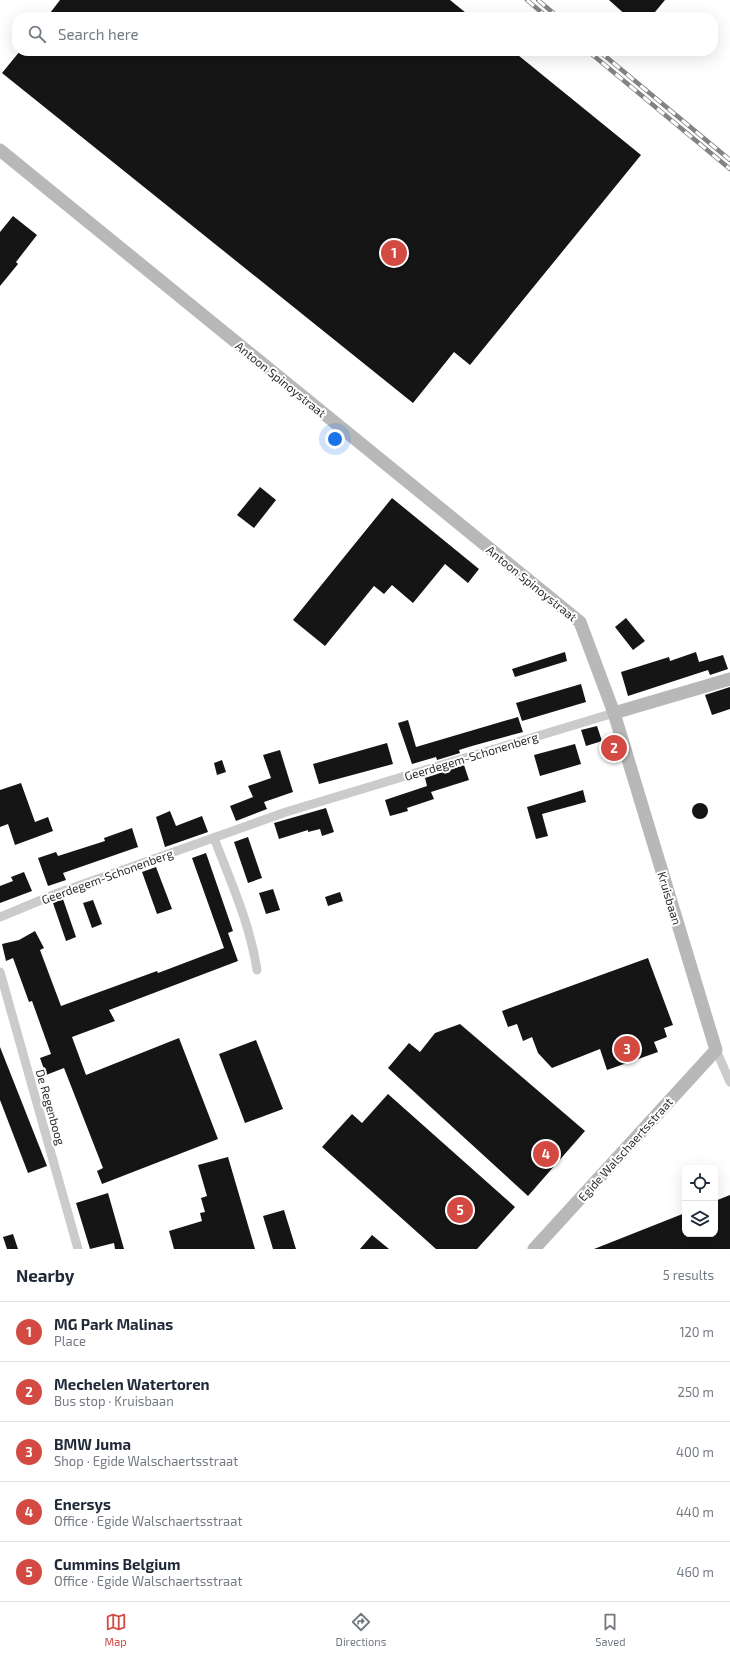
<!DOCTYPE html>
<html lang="en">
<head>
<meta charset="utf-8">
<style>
  body { margin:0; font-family:"Exo 2",sans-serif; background:#f6f6f7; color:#1f2937 }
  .controls { position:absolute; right:12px; bottom:12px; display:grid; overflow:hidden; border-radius:8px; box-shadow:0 4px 16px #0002 }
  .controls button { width:36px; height:36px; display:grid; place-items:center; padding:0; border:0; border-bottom:1px solid #e0e1e3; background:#fff; color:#1f2937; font:20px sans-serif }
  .you { position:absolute; left:335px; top:439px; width:14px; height:14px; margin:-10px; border:3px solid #fff; border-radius:50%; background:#1a73e8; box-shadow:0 0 0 6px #1a73e833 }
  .badge { display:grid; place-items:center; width:26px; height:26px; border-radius:50%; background:#d34a42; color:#fff; font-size:13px; font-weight:700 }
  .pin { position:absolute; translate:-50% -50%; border:2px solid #fff; box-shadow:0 1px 4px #0006 }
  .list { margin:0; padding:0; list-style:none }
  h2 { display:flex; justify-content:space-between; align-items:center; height:52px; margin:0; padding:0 16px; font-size:17px }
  h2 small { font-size:13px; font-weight:400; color:#747a83 }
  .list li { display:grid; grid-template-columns:26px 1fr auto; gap:12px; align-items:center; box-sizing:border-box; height:60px; padding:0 16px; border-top:1px solid #e0e1e3 }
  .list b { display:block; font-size:15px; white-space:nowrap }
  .list p { margin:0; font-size:13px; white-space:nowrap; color:#747a83 }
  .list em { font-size:13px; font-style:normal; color:#747a83 }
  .icon { flex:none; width:22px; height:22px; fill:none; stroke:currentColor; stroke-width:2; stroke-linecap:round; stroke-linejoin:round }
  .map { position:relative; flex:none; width:730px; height:1249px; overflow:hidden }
  .search { position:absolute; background:#fff; box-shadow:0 4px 16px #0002; left:12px; right:12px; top:12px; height:44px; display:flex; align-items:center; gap:10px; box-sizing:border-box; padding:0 14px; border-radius:16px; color:#747a83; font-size:15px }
  .sheet { height:352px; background:#fff }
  nav { display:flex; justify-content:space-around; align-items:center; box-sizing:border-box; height:56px; border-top:1px solid #e0e1e3; background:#fff; font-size:11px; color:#747a83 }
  nav a { display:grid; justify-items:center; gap:2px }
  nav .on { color:#d34a42 }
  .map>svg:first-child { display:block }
</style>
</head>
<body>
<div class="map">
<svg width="730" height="1249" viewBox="0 0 730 1249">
  <rect width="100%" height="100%" fill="#fff"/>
  <!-- building -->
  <g fill="#151515">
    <polygon points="60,0 450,0 471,17 47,17"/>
    <polygon points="609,0 665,0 655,12 660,17 628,17"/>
    <polygon points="20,51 513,51 641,155 470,365 454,352 413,403 2,73"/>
    <polygon points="13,216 37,235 16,262 18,264 0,286 0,232"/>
    <polygon points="260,487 276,500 254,528 237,515"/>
    <polygon points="392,498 479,569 468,583 445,564 413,603 392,585 384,594 374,586 325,646 293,620"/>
    <polygon points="626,618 645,641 633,650 615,627"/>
    <polygon points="565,652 567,661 515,677 512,669"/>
    <polygon points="696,652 699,662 723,655 728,669 710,675 708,670 628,696 621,672 669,657 670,661"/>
    <polygon points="581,684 586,702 522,721 516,703"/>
    <polygon points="730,687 730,709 712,715 705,695"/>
    <polygon points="518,717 523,732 472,746 459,750 460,753 437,760 436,757 412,764 398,723 408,720 416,747"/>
    <polygon points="597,726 602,741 586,746 581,730"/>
    <polygon points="387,743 393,764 319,784 313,764"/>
    <polygon points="575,744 581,764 540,776 534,755"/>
    <polygon points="280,750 293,792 264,802 267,809 236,821 230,806 253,797 248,786 271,778 263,755"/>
    <polygon points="222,760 226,772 217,775 214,763"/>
    <polygon points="464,765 469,780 431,792 434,799 407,808 408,811 390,816 385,800 427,786 425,778"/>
    <polygon points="21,783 35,822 48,817 53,831 15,845 8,824 0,827 0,790"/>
    <polygon points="583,790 586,802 542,814 548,836 536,839 527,807"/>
    <circle cx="700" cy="811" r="8"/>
    <polygon points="326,808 334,832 322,836 320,829 308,832 308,830 279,839 274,823"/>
    <polygon points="170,811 176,826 202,816 208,832 165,847 156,817"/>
    <polygon points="132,828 138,847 63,873 66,880 48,886 38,858 56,852 58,856 105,841 104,838"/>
    <polygon points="248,837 262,878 248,883 234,842"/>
    <polygon points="206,853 233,931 228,933 238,961 109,1010 115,1021 72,1037 86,1075 179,1038 218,1139 102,1184 97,1171 103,1168 64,1068 46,1075 40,1058 51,1054 32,1001 29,1002 13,958 6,961 2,944 19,940 35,931 44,948 40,950 61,1006 157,971 158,973 224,948 192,858"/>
    <polygon points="156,867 172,909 157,914 142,872"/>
    <polygon points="24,872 32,891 0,903 0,886 13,881 11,877"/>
    <polygon points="273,889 280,910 266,914 259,893"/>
    <polygon points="340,892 343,901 328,906 325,897"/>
    <polygon points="63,899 76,937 66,941 53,903"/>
    <polygon points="93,900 102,924 92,928 83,903"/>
    <polygon points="648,958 673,1025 664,1028 667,1037 654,1042 658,1052 607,1070 600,1049 552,1068 538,1053 532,1037 523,1041 517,1024 508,1027 502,1011"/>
    <polygon points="460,1024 585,1131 528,1196 388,1068 409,1043 420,1052 435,1033"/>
    <polygon points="256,1040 283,1109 245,1123 219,1054"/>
    <polygon points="0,1047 47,1166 28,1173 0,1100"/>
    <polygon points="388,1094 515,1207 477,1249 436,1249 322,1147 352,1114 362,1123"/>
    <polygon points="228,1157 255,1249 174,1249 169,1231 202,1221 200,1213 205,1212 201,1198 207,1196 198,1165"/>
    <polygon points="108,1193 124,1249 115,1249 114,1243 90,1249 76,1203"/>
    <polygon points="730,1195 730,1249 594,1249 685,1213 685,1234 715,1234 715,1201"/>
    <polygon points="284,1210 296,1249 273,1249 263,1216"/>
    <polygon points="13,1234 18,1249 7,1249 3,1237"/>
    <polygon points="372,1235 389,1249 360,1249"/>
  </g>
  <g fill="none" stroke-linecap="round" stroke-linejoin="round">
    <!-- street -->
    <g stroke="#cbcbcb" stroke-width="9">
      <path d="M214,838C231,882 250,924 257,970"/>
      <polyline points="0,917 58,893 286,812 614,713"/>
      <polyline points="0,972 78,1249"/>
      <polyline points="716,1050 730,1082"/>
    </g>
    <!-- secondary -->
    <g stroke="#b8b8b8" stroke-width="13">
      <polyline points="0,150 580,622 614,713 716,1050 534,1249"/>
      <polyline points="614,713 730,679"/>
    </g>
    <!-- rail casing -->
    <g stroke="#838383" stroke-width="4.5">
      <g id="rail">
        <polyline points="527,0 547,17"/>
        <polyline points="538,0 558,17"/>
        <polyline points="588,51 730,169"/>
        <polyline points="599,51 730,160"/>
      </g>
    </g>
    <!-- rail -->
    <use href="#rail" stroke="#fff" stroke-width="3" stroke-dasharray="9" stroke-linecap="butt"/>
  </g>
  <g text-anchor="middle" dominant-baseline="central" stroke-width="4" stroke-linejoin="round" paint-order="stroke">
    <!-- street labels -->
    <g font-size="12" fill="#2e2e2e" stroke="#fff">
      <text transform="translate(281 379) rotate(39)">Antoon Spinoystraat</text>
      <text transform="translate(532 583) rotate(39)">Antoon Spinoystraat</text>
      <text transform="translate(471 756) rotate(-17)">Geerdegem-Schonenberg</text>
      <text transform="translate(107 876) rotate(-20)">Geerdegem-Schonenberg</text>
      <text transform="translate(670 898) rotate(73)">Kruisbaan</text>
      <text transform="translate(51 1107) rotate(74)">De Regenboog</text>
      <text transform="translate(625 1149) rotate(-48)">Egide Walschaertsstraat</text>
    </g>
  </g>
</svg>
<div class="controls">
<button><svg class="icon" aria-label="locate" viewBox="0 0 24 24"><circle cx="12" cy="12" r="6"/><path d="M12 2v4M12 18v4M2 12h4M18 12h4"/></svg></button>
<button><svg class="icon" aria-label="layers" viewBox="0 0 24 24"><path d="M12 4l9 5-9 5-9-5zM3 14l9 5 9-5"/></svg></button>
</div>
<div class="you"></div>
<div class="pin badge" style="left:394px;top:253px">1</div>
<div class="pin badge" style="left:614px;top:748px">2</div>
<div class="pin badge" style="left:627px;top:1049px">3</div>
<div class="pin badge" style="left:546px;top:1154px">4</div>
<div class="pin badge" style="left:460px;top:1210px">5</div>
<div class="search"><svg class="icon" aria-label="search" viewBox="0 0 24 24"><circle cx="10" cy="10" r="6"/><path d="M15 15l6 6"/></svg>Search here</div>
</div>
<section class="sheet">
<h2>Nearby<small>5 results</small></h2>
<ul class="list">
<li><span class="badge">1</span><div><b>MG Park Malinas</b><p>Place</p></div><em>120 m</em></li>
<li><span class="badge">2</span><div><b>Mechelen Watertoren</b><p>Bus stop · Kruisbaan</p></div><em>250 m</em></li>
<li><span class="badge">3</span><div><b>BMW Juma</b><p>Shop · Egide Walschaertsstraat</p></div><em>400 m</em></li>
<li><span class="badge">4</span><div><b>Enersys</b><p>Office · Egide Walschaertsstraat</p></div><em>440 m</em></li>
<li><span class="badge">5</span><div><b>Cummins Belgium</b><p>Office · Egide Walschaertsstraat</p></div><em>460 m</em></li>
</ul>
</section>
<nav>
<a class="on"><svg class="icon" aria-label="map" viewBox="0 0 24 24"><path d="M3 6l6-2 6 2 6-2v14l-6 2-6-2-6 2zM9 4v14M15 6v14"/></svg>Map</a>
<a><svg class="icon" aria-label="directions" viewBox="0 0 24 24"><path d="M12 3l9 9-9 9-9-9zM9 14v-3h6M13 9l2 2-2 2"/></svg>Directions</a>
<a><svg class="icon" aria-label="saved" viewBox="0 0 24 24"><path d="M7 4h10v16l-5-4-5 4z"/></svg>Saved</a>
</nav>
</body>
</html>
